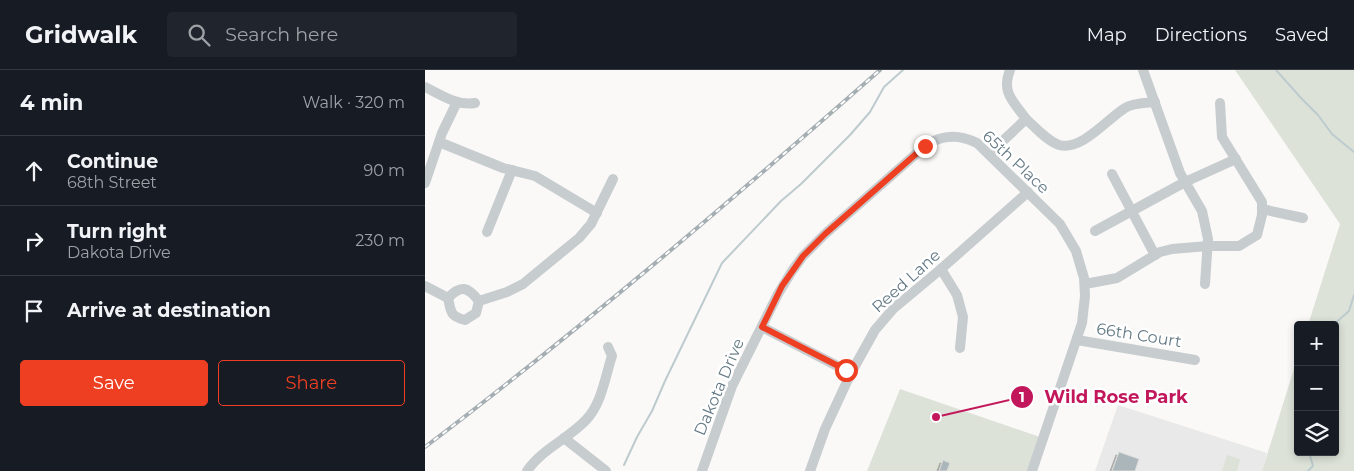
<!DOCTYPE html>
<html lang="en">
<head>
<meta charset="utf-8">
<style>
  body { margin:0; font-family:Montserrat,sans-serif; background:#20242c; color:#f1f3f6 }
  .controls { position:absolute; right:15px; bottom:15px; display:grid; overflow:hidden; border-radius:5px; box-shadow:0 2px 8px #0003 }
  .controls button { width:45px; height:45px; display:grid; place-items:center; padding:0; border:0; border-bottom:1px solid #363941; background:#171b24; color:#f1f3f6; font:25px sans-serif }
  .stop { position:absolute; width:15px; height:15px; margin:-11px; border:4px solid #ee3f22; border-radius:50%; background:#fff }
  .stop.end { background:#ee3f22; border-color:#fff; box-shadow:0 1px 5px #0008 }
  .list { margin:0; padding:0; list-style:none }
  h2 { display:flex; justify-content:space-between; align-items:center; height:65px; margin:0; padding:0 20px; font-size:21px }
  h2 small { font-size:16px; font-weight:400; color:#9ea1a6 }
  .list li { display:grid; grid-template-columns:32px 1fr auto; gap:15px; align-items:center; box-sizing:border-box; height:70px; padding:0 20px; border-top:1px solid #363941 }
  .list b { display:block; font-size:19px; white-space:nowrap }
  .list p { margin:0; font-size:16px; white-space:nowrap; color:#9ea1a6 }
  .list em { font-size:16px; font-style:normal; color:#9ea1a6 }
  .actions { display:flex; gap:10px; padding:15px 20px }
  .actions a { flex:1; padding:11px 0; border:1px solid #ee3f22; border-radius:5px; text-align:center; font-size:18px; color:#ee3f22 }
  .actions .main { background:#ee3f22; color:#fff }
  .icon { flex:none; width:28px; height:28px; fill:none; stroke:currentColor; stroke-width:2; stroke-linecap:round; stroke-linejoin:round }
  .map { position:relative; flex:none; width:929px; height:401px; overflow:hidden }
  header { display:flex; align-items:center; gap:30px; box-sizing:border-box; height:70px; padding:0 25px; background:#171b24; border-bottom:1px solid #363941 }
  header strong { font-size:24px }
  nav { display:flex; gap:28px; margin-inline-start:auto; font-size:18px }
  .search { width:350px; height:45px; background:#20242c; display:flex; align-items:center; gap:12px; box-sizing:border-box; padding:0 18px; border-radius:5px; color:#9ea1a6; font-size:19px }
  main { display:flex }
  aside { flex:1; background:#171b24 }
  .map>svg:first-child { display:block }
</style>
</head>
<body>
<header>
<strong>Gridwalk</strong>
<div class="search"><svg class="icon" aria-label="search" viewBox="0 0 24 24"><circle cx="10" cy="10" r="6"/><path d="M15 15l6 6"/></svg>Search here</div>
<nav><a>Map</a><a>Directions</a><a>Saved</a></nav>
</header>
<main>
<aside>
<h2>4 min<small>Walk · 320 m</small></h2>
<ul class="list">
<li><svg class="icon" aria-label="ahead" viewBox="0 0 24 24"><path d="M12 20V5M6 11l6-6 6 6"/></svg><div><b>Continue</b><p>68th Street</p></div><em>90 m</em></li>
<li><svg class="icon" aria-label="right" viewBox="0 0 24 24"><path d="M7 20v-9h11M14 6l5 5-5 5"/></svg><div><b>Turn right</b><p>Dakota Drive</p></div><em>230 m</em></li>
<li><svg class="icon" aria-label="arrive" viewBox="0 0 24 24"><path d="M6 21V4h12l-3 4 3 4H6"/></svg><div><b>Arrive at destination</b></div></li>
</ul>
<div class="actions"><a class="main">Save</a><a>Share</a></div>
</aside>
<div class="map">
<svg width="929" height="401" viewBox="0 0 929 401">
  <defs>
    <filter id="shadow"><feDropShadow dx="-3" dy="3" stdDeviation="0" flood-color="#0004"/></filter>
  </defs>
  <rect width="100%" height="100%" fill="#faf9f7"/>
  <!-- built -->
  <polygon fill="#e8e9e8" points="693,335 842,383 837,401 670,401"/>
  <!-- green -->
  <g fill="#dce2d8">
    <polygon points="810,0 929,0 929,401 837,401 873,286 873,382 910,382 910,255 883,255 915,154"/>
    <polygon points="475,319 618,368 607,401 442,401"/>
    <polygon points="802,385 815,389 812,401 797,401"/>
  </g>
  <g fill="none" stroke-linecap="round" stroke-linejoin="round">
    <!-- stream -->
    <g stroke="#bdcbce" stroke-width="2">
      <polyline points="851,0 876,28 893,45 907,64 929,82"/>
      <polyline points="908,255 924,241 929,225"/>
      <polyline points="199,395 212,367 227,341 240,311 297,193 356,131 376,114 425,65 445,42 459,17 478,0"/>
      <polyline points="883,401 888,396 884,382"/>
    </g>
  </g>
  <!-- building -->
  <g fill="#abb6bb" stroke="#dcdbd9" filter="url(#shadow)">
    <polygon points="694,382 714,389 710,401 687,401"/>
    <polygon points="518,390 525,393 522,401 514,401"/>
  </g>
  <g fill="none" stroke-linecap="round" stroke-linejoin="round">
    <!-- minor -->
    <g stroke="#c7cccf" stroke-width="10">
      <polyline points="718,0 755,103 777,141 783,169 780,214"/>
      <path d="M0,17C16,25 32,36 50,33"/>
      <path d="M601,49C610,57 622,71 634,75C657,81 682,49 700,38C707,33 721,33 730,32"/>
      <polyline points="14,72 78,98 110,106 172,143"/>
      <path d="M564,84L601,49C588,31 576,22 585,0"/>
      <polyline points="687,104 730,185"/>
      <polyline points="0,113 17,63 32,32"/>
      <polyline points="837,139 878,148"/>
      <polyline points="670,161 760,112 811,89"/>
      <polyline points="62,162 87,100"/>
      <polyline points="516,199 532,225 538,247 535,278"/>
      <polyline points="660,214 692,208 735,182 747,179 783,176 814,176 832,165 837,145 837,132 797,67 795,33"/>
      <path d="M0,216L23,228C26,242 25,246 40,250L51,243L54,231L82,222L98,214L154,168L166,154L188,109"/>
      <path d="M23,228C36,214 43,217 54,231"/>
      <polyline points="337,257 426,303"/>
      <polyline points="652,270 770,290"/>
      <polyline points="139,368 181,401"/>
      <path d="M102,401C117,379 143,369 161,350C177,333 180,307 187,286L183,277"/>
      <path d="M277,401L307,316L353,224L367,201L378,186L400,164L500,76C517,64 534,64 552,73L635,154L651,181L659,208L660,226L657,253L607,401"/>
      <polyline points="385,401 400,359 426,303 450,260 468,239 516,199 603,122"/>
    </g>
    <!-- rail casing -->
    <g stroke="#a5aeb2" stroke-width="4">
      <path id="rail" d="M0,377C157,258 307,130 455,0"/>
    </g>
    <!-- rail -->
    <use href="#rail" stroke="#fff" stroke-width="2" stroke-dasharray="5.5" stroke-linecap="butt"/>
  </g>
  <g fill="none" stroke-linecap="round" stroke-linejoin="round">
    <!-- route -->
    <polyline stroke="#ee3f22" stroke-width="6" points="421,300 337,257 357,216 378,186 400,164 500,76"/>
  </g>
  <g text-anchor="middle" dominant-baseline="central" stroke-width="5" stroke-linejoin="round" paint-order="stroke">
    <!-- street labels -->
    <g font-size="16" fill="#637984" stroke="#fff">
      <text transform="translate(591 92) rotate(43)">65th Place</text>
      <text transform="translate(481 211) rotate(-42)">Reed Lane</text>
      <text transform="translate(714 265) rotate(9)">66th Court</text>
      <text transform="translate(294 317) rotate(-67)">Dakota Drive</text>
    </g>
  </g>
  <!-- callouts -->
  <path fill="none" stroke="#c2185b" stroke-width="2" d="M511 347L597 327"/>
  <g fill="#c2185b" stroke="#fff" stroke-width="2">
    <circle cx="511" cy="347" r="5"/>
    <circle cx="597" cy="327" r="12"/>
  </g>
  <g font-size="15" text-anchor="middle" font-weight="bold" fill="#fff">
    <text x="597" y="332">1</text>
  </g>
  <g font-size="18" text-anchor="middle" font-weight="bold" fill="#c2185b" stroke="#fff" stroke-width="5" stroke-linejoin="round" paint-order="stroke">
    <text x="691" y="333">Wild Rose Park</text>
  </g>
</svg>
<div class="controls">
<button>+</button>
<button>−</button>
<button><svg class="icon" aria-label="layers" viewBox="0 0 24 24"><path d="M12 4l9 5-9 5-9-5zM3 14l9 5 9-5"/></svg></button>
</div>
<div class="stop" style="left:421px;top:300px"></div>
<div class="stop end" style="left:500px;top:76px"></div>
</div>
</main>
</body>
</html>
